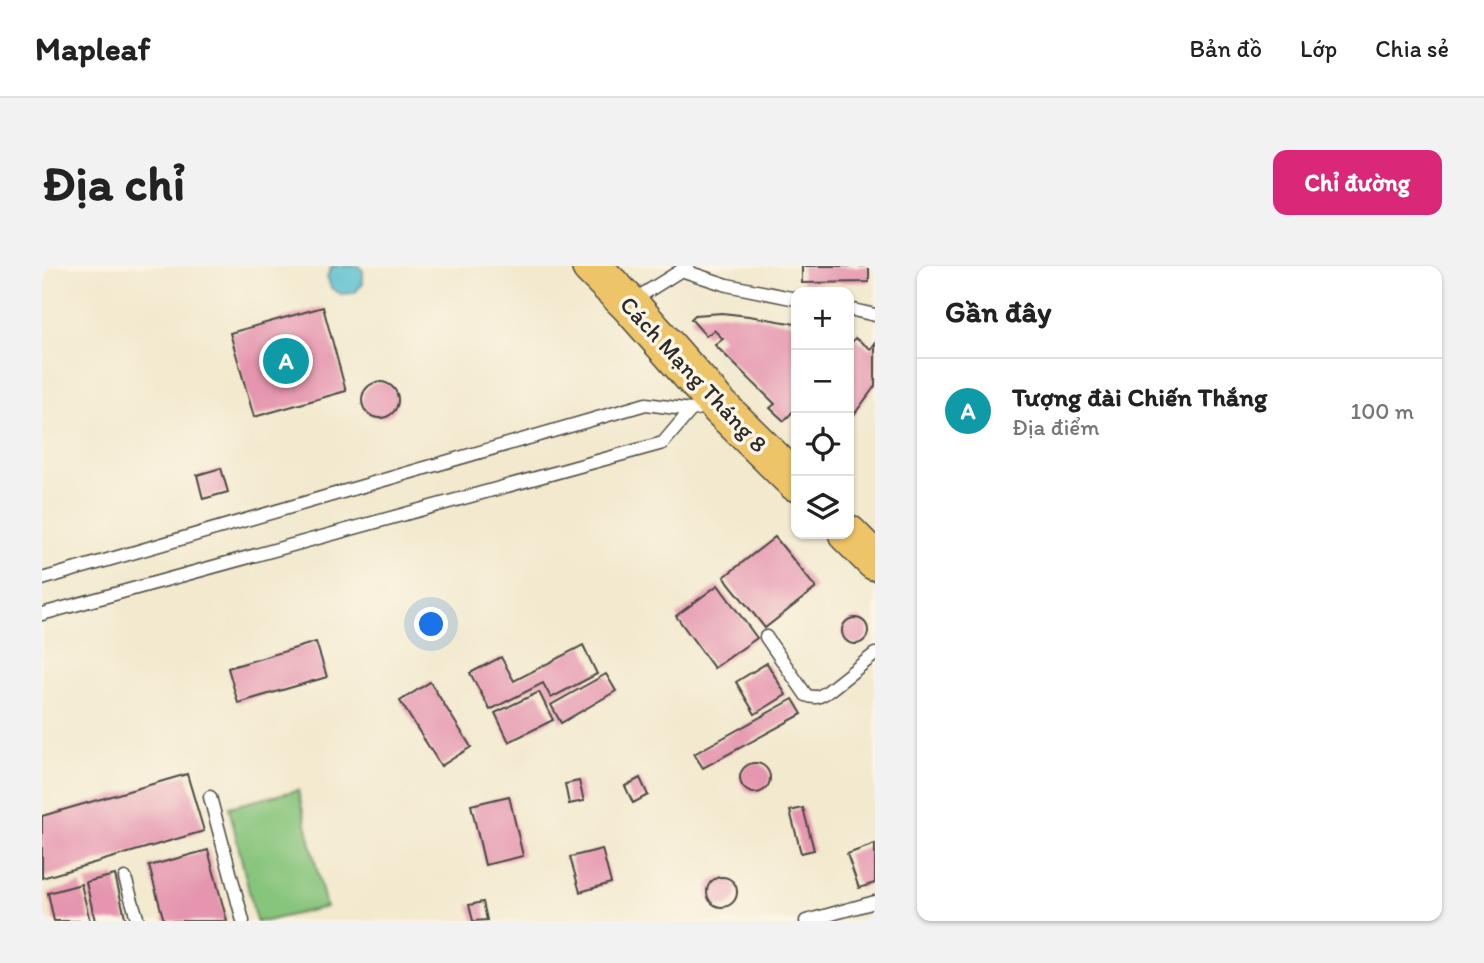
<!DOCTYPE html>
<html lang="vi">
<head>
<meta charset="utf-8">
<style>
  body { margin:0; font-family:Itim,sans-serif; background:#f2f2f2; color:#222 }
  .controls { position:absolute; right:21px; top:21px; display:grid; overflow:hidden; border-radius:14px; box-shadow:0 2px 5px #0004 }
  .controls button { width:63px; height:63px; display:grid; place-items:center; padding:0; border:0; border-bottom:2px solid #e0e0e0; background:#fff; color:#222; font:35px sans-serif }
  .you { position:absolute; left:390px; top:359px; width:24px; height:24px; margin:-18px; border:5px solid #fff; border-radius:50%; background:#1a73e8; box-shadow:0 0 0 10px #1a73e833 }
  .badge { display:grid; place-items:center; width:46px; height:46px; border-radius:50%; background:#db2777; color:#fff; font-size:23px; font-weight:700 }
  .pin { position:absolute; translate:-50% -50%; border:4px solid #fff; box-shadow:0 2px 7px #0006 }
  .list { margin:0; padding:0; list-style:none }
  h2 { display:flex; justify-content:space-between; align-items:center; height:91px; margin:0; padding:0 28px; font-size:30px }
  h2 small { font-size:23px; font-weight:400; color:#767676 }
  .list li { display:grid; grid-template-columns:46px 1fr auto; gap:21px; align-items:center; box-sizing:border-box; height:105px; padding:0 28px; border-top:2px solid #e0e0e0 }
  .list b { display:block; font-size:26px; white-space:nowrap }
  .list p { margin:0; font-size:23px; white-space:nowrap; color:#767676 }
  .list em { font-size:23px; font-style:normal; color:#767676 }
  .icon { flex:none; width:38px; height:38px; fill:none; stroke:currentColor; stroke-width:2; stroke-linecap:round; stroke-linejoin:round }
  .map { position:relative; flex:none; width:833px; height:655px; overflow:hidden; border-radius:14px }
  header { display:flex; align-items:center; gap:42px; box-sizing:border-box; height:98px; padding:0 35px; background:#fff; border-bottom:2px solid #e0e0e0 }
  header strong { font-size:33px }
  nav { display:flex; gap:38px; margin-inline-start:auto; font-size:24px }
  .intro { display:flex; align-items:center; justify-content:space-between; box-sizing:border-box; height:168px; padding:0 42px }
  h1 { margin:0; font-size:49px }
  .button { padding:18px 32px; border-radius:14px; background:#db2777; color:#fff; font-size:24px; font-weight:700 }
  main { display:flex; gap:42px; padding:0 42px }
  aside { flex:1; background:#fff; border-radius:14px; box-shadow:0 2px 5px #0004 }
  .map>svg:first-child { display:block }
</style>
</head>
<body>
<header>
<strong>Mapleaf</strong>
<nav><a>Bản đồ</a><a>Lớp</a><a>Chia sẻ</a></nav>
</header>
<div class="intro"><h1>Địa chỉ</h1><a class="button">Chỉ đường</a></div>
<main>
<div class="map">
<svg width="833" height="655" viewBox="0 0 833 655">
  <rect width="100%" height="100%" fill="#fcf5e5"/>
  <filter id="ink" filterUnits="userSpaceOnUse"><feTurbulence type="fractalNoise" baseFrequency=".0143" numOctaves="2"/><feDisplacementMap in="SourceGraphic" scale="14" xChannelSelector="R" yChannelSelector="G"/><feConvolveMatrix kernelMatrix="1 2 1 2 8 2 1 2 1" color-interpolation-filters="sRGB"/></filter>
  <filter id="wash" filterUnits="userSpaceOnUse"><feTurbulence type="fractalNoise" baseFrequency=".00686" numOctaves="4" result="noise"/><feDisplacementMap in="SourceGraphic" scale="28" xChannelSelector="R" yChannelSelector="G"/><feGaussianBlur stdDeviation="1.57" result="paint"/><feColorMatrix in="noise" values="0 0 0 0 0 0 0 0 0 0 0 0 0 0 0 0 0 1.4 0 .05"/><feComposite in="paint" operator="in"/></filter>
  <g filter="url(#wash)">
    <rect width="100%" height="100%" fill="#f2e9ce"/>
    <!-- green -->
    <polygon fill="#87c47b" stroke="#597853" stroke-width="2" points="256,524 284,641 224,655 214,655 187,541"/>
    <!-- water -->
    <polygon fill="#52bdce" stroke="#3e747c" stroke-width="2" points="290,0 317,0 321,5 321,18 312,27 299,28 289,22 285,10"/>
    <g id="blocks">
      <!-- building -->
      <g fill="#e595af">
        <polygon points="760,0 827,0 827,16 760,17"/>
        <polygon points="281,41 304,125 212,151 188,67"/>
        <polygon points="680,47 707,50 754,58 754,142 742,155 728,142 733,138 673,79 681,73 672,64 664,70 649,53 653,49"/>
        <polygon points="813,72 829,83 833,77 833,120 811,150 807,147 807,81"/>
        <circle cx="338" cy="134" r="18"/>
        <polygon points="179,202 186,226 161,233 155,209"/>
        <polygon points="733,271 774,322 723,362 682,311"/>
        <polygon points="676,319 715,372 672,402 634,350"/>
        <circle cx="813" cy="365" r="13"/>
        <polygon points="274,376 285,411 196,437 186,402"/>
        <polygon points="541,379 555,408 509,432 501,417 448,444 428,407 459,391 472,415"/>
        <polygon points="725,397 744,429 713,448 694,416"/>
        <polygon points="564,408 574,425 519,457 509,439"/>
        <polygon points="388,416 429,481 399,500 358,435"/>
        <polygon points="497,426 511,454 467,476 453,447"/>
        <polygon points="751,433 760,448 661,502 652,488"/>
        <circle cx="713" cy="512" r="15"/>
        <polygon points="145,508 162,565 0,612 0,550"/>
        <polygon points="598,512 606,529 591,537 583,520"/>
        <polygon points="537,515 542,535 527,538 523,518"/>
        <polygon points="467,530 481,590 443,599 429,539"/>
        <polygon points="761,542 772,584 759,587 748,545"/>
        <polygon points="833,578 833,617 817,622 805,588"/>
        <polygon points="560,583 569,617 538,626 528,591"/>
        <polygon points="166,584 185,655 122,655 107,600"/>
        <polygon points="73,609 84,655 53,655 44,616"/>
        <circle cx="680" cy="626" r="15"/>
        <polygon points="39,618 48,655 12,655 6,627"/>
        <polygon points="441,636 445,654 431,655 427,639"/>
      </g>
    </g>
  </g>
  <g filter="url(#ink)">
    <use href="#blocks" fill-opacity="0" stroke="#494843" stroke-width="2"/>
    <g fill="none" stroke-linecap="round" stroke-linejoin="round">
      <!-- lane casing -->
      <g stroke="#494843" stroke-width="15">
        <g id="lane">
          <polyline points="639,4 685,19 754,33"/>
          <polyline points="590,35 646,0"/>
          <polyline points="807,43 833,49"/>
          <polyline points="0,313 604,138 649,144 669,140"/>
          <polyline points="0,348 621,177 649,144"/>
          <path d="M724,371L764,429C773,433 777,431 785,426L833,388"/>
          <polyline points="168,531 201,655"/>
          <polyline points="83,612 96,655"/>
          <polyline points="764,655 833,636"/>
        </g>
      </g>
      <!-- highway casing -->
      <g stroke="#494843" stroke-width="41">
        <g id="highway">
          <polyline points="549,0 587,38 676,139 754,216"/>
          <polyline points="806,268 833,295"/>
        </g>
      </g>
      <!-- lane -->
      <use href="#lane" stroke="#fff" stroke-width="12"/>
      <!-- highway -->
      <use href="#highway" stroke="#eec469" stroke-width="38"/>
    </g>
  </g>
  <g text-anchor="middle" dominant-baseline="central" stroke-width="7" stroke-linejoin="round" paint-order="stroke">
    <!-- street labels -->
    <g font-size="24" fill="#2b2b2b" stroke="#fcf5e5">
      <text transform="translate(652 108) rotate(47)">Cách Mạng Tháng 8</text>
    </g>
  </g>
</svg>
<div class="controls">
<button>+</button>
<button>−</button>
<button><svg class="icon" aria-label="locate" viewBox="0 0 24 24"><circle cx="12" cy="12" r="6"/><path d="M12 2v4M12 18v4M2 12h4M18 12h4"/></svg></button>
<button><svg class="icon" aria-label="layers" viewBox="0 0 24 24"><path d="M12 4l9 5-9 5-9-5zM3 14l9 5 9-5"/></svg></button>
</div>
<div class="you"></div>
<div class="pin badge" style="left:244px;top:95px;background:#0f9aa8">A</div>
</div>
<aside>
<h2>Gần đây<small></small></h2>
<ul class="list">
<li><span class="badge" style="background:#0f9aa8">A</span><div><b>Tượng đài Chiến Thắng</b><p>Địa điểm</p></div><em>100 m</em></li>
</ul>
</aside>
</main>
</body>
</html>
